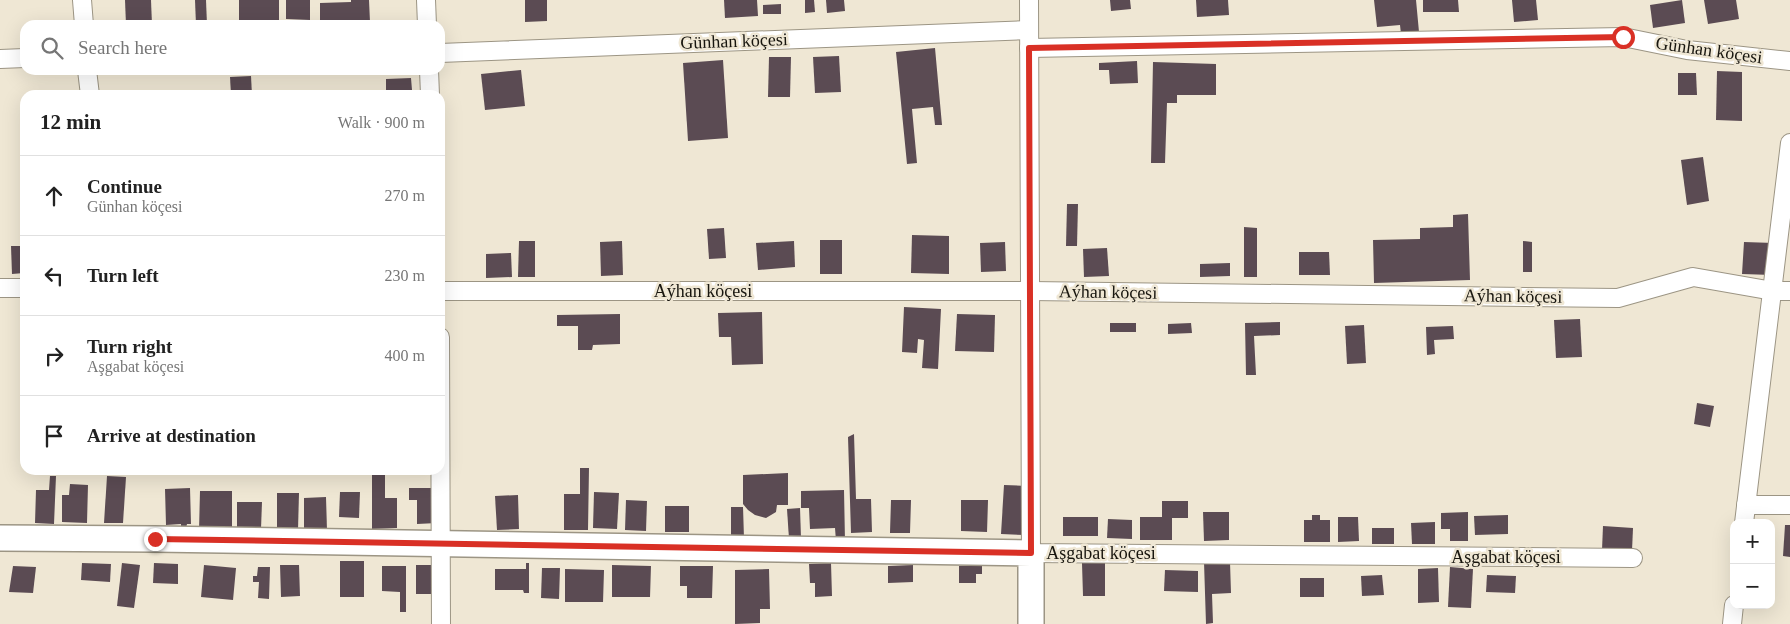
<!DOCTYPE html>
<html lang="en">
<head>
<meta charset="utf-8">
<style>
  body { margin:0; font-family:Georgia,serif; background:#f2f2f2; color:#222 }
  .controls { position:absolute; right:15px; bottom:15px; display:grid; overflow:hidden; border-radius:10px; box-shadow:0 5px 20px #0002 }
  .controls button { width:45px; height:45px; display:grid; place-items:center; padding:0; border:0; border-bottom:1px solid #e0e0e0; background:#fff; color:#222; font:25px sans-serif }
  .stop { position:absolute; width:15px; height:15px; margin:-11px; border:4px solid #d93025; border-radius:50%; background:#fff }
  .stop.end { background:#d93025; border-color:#fff; box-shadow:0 1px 5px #0008 }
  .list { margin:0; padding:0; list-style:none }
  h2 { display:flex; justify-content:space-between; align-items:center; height:65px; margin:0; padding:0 20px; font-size:21px }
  h2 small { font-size:16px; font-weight:400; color:#767676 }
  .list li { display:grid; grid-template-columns:32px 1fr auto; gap:15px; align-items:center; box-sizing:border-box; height:80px; padding:0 20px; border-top:1px solid #e0e0e0 }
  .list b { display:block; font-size:19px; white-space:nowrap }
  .list p { margin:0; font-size:16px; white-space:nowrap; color:#767676 }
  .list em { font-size:16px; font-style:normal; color:#767676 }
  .icon { flex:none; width:28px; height:28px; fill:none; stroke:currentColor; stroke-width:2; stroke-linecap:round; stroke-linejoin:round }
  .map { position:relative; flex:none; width:1790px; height:624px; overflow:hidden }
  .search { position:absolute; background:#fff; box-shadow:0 5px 20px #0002; left:20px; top:20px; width:425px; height:55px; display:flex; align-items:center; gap:12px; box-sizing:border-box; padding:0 18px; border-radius:15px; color:#767676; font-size:19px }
  .panel { position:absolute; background:#fff; box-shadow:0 5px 20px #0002; left:20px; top:90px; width:425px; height:385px; border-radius:15px }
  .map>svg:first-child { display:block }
</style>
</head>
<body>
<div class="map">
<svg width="1790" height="624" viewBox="0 0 1790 624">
  <rect width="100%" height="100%" fill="#efe7d4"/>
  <!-- building -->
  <g fill="#5b4b53">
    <polygon points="125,0 151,0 152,25 126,25"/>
    <polygon points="195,0 206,0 207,25 196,25"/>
    <rect x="239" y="0" width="40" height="22"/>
    <polygon points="286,0 310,0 310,20 286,19"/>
    <polygon points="351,0 369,0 370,22 320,24 320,3 351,2"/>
    <polygon points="525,0 547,0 547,21 525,22"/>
    <polygon points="724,0 757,0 758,16 725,18"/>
    <polygon points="805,0 814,0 815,12 805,13"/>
    <polygon points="826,0 844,0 845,11 827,13"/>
    <polygon points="1110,0 1130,0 1131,9 1111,11"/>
    <polygon points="1196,0 1228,0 1229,15 1197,17"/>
    <polygon points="1374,0 1416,0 1419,32 1401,34 1400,25 1377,27"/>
    <polygon points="1423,0 1458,0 1459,12 1423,12"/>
    <polygon points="1512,0 1536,0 1538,20 1514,22"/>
    <polygon points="1682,0 1685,23 1653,28 1650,5"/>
    <polygon points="1704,0 1736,0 1739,19 1708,24"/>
    <polygon points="781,4 781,14 763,14 763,5"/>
    <polygon points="935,48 942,125 935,125 933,107 912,109 917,163 907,164 896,52"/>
    <polygon points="839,56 841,92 815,93 813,57"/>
    <polygon points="769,57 791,57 790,97 768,97"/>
    <polygon points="723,60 728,138 688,141 683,63"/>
    <polygon points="1137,61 1138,83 1110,84 1109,70 1099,70 1099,63"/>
    <polygon points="1153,62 1216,64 1216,95 1177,95 1177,103 1167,103 1165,163 1151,163"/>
    <polygon points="521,70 525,106 485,110 481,74"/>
    <polygon points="1717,71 1742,72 1742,121 1716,120"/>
    <polygon points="1678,73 1696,73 1697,95 1678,95"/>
    <polygon points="251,76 252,95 231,95 230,77"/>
    <polygon points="411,78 412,90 397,90 397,95 386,95 386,79"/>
    <polygon points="1703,157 1709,201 1687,205 1681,160"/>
    <polygon points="1067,204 1078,204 1077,246 1066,246"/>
    <polygon points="1468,214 1470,280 1374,283 1373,240 1420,239 1420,228 1453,227 1453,215"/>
    <polygon points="1244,227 1257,228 1257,277 1244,277"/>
    <polygon points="724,228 726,258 709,259 707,229"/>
    <polygon points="912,235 949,236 949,274 911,273"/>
    <rect x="820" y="240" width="22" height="34"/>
    <polygon points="519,241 535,241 535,277 518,277"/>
    <polygon points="622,241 623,275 601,276 600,242"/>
    <polygon points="794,241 795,267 758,270 756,243"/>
    <polygon points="1523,241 1532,242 1532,272 1523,272"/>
    <polygon points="1005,242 1006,271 981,272 980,243"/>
    <polygon points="1744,242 1774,243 1772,275 1742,274"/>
    <polygon points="11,246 23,246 24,273 12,274"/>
    <polygon points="1107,248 1109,276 1084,277 1083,249"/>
    <polygon points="1299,252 1329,252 1330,275 1299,275"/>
    <polygon points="511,253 512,277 486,278 486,254"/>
    <polygon points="1230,263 1230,276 1200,277 1200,264"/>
    <polygon points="904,307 941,309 938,369 922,368 924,340 918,339 917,353 902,352"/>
    <polygon points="762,312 763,364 732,365 731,337 719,337 718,313"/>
    <polygon points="620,314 620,344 593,345 592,350 578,350 578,326 557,326 557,315"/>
    <polygon points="957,314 995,315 994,352 955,351"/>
    <polygon points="1580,319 1582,357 1556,358 1554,320"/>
    <polygon points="1280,322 1280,335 1254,336 1256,375 1246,375 1245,323"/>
    <rect x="1110" y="323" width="26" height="9"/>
    <polygon points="1191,323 1192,333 1168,334 1168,324"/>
    <polygon points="1364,325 1366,363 1347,364 1345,326"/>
    <polygon points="1453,326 1454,339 1434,340 1435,354 1427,355 1426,327"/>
    <polygon points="1697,403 1714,406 1710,427 1694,424"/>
    <polygon points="854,434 856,499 871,499 872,532 851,533 848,437"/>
    <polygon points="580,468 589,468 588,530 564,530 564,494 580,494"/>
    <polygon points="788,473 788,505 777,505 776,512 766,518 755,515 748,510 743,504 743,475"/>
    <polygon points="372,475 385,475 385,498 397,498 397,528 372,529"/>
    <polygon points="50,476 56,476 54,524 35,523 36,490 49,490"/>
    <polygon points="107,476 126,477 123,523 104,523"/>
    <polygon points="70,484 88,485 87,523 62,522 62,495 69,495"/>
    <polygon points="1004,485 1027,486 1025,535 1001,534"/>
    <polygon points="190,488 191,524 187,524 186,528 181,528 181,524 166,525 165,489"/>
    <polygon points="409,488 437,488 437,523 417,524 417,500 409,500"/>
    <polygon points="844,490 845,541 836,541 835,528 810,529 809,508 801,508 801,491"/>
    <polygon points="200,491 232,491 232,527 210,527 210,531 199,531"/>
    <polygon points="340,492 360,492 359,518 339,517"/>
    <polygon points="594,492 619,493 617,529 593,528"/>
    <polygon points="277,493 299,493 298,530 277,530"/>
    <polygon points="518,495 519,529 497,530 495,496"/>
    <polygon points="326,497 327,530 304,531 304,498"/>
    <polygon points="626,500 647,501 646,531 625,530"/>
    <polygon points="891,500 911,500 910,533 890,533"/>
    <polygon points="961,500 988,500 987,532 961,531"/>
    <polygon points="1162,501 1188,501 1188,518 1172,518 1172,540 1140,540 1140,517 1162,517"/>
    <polygon points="237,502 262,502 261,529 237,528"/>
    <rect x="665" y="506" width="24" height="26"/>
    <polygon points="731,507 743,507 744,539 731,539"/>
    <polygon points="800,508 801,538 789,539 787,509"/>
    <polygon points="1203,512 1229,512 1229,540 1204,541"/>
    <polygon points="1468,512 1468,541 1450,541 1450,529 1441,529 1441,513"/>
    <polygon points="1312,515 1320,515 1320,520 1330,520 1330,542 1304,542 1304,520 1312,520"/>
    <polygon points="1508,515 1508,534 1475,535 1474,516"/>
    <rect x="1063" y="517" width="35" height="19"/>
    <polygon points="1338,517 1358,517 1359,541 1338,542"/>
    <polygon points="1108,519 1132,520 1132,539 1107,538"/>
    <polygon points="1435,522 1435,544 1412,544 1411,523"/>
    <polygon points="1785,525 1790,525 1790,557 1783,556"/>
    <polygon points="1603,526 1633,528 1632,551 1602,550"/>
    <rect x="1372" y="528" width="22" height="16"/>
    <rect x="340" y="561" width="24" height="36"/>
    <polygon points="1204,562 1230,562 1231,593 1212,594 1213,623 1206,624"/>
    <polygon points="82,563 111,564 110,582 81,580"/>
    <polygon points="122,563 140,565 134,608 117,606"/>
    <polygon points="154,563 178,564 178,584 153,583"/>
    <polygon points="526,563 529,563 529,593 524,593 523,590 495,590 495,569 526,569"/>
    <polygon points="831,563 832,596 815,597 815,583 810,583 809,564"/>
    <polygon points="1082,563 1105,563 1105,596 1083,596"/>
    <polygon points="204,565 236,568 233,600 201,597"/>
    <polygon points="280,565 299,565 300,596 281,597"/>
    <rect x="416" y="565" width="18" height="29"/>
    <polygon points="612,565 651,566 650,597 612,597"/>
    <polygon points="913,565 913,582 888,583 888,566"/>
    <polygon points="13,566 36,567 33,593 9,592"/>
    <polygon points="382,566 406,566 406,612 400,612 400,592 382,591"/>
    <polygon points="680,566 713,566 712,598 687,598 687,586 680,586"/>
    <polygon points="959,566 982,566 982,574 976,574 976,583 959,583"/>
    <polygon points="258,567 270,567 269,599 258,598 259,582 253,582 253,576 257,576"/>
    <polygon points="1450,567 1473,569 1471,608 1448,607"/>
    <polygon points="542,568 560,568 559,599 541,598"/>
    <polygon points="1438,568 1439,602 1418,603 1418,569"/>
    <polygon points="565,569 604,570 603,602 565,602"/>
    <polygon points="769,569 770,609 760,609 760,623 735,624 735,570"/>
    <polygon points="1165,570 1198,571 1198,592 1164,591"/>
    <polygon points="1382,575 1384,595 1362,596 1361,576"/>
    <polygon points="1487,575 1516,576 1515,593 1486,592"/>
    <rect x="1300" y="578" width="24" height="19"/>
  </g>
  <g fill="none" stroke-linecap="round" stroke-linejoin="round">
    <!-- street casing -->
    <g stroke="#9c9584" stroke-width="20">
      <g id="street">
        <polyline points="82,0 84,25"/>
        <polyline points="426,0 427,25"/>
        <polyline points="1029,0 1031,553 1633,558"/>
        <polyline points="1029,48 1623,37 1687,50 1790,61"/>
        <polyline points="440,53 1029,30"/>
        <polyline points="0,59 25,58"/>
        <polyline points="87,70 90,95"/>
        <polyline points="429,70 430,95"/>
        <polyline points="0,288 25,288"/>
        <polyline points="440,291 1030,291 1618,298 1693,277 1773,291 1790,291"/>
        <polyline points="440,337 441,624"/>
        <polyline points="1746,505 1790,505"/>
        <polyline points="1744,523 1790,143"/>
        <polyline points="1732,624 1734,605"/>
      </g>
    </g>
    <!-- secondary casing -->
    <g stroke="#9c9584" stroke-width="28">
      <polyline id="secondary" points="0,538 155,539 1031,553 1031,624"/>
    </g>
    <!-- street -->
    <use href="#street" stroke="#fff" stroke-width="18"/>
    <!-- secondary -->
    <use href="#secondary" stroke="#fff" stroke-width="25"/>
  </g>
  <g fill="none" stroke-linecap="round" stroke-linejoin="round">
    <!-- route -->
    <polyline stroke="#d93025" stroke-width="6" points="155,539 1031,553 1029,48 1623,37"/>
  </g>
  <g text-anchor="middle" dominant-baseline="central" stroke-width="5" stroke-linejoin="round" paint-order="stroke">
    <!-- street labels -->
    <g font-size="18" fill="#18160f" stroke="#efe7d4">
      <text transform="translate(734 41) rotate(-2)">Günhan köçesi</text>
      <text transform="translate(1709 50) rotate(8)">Günhan köçesi</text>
      <text x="703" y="291">Aýhan köçesi</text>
      <text transform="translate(1108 292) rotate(1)">Aýhan köçesi</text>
      <text transform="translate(1513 296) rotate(1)">Aýhan köçesi</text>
      <text x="1101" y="553">Aşgabat köçesi</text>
      <text x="1506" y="557">Aşgabat köçesi</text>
    </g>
  </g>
</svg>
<div class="controls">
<button>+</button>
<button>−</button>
</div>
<div class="stop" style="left:1623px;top:37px"></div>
<div class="stop end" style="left:155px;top:539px"></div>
<div class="search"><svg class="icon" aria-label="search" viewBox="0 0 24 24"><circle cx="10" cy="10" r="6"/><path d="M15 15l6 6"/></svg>Search here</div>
<section class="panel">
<h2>12 min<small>Walk · 900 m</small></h2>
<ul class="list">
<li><svg class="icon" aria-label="ahead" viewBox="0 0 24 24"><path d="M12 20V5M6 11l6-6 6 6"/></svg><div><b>Continue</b><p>Günhan köçesi</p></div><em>270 m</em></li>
<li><svg class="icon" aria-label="left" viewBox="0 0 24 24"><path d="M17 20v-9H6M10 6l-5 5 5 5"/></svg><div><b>Turn left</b></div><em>230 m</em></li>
<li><svg class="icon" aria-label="right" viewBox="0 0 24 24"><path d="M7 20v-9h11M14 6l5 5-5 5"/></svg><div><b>Turn right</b><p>Aşgabat köçesi</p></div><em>400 m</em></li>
<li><svg class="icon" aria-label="arrive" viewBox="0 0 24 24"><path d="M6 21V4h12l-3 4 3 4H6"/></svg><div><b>Arrive at destination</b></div></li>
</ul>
</section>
</div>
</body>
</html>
